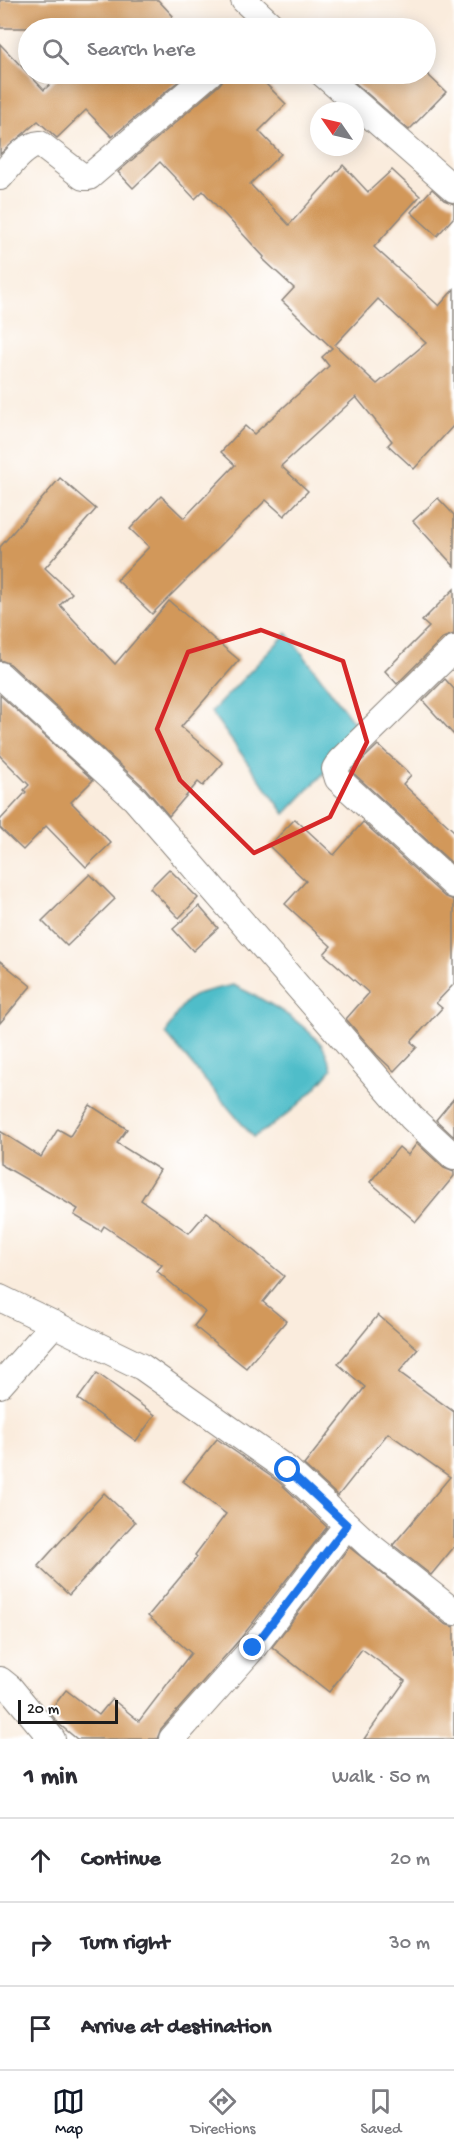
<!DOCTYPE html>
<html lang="en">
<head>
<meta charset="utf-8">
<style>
  body { margin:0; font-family:"Gochi Hand",sans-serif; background:#f7f7f7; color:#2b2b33 }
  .compass { position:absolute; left:310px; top:102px; width:54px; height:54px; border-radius:50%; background:#fff; box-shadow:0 3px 15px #0003; rotate:304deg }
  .scale { position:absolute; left:18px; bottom:15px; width:100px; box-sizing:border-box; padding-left:6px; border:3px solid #1c1c1c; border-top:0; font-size:16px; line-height:21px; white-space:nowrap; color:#1c1c1c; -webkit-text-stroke:4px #fff; paint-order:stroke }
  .stop { position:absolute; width:18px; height:18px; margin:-14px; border:4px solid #1a73e8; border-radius:50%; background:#fff }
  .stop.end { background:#1a73e8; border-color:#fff; box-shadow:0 2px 6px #0008 }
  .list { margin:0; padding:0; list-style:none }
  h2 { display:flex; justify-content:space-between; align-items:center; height:78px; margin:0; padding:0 24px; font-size:26px }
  h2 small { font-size:20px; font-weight:400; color:#7c7c81 }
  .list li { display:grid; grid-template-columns:39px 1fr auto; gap:18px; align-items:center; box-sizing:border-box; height:84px; padding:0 24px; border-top:2px solid #e1e1e2 }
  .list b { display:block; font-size:22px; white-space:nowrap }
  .list em { font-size:20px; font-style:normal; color:#7c7c81 }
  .icon { flex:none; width:33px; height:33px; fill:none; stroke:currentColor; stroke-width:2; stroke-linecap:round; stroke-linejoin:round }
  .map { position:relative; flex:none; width:454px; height:1739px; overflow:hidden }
  .search { position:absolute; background:#fff; box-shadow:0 3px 15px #0003; left:18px; right:18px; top:18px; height:66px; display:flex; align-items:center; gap:15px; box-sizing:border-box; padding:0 21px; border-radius:33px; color:#7c7c81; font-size:22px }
  .sheet { height:330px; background:#fff }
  nav { display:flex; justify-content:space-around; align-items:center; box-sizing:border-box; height:84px; border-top:2px solid #e1e1e2; background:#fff; font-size:16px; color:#7c7c81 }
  nav a { display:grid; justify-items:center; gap:3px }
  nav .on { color:#111827 }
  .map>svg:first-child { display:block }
</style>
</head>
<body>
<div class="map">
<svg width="454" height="1739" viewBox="0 0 454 1739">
  <rect width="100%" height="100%" fill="#fff"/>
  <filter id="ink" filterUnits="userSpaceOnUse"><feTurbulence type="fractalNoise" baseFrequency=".0167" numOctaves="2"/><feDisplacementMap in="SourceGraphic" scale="12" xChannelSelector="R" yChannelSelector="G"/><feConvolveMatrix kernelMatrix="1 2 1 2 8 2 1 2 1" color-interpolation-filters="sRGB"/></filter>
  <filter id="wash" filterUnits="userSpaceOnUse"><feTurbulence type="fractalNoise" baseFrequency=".008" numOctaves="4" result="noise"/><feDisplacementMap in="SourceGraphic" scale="24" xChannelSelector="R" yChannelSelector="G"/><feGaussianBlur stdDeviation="1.35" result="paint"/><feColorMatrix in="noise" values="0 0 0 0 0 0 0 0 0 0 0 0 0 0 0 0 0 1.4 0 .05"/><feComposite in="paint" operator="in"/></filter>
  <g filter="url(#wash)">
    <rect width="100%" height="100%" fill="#faecdd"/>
    <!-- water -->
    <g fill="#4fbdc9" stroke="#366c72" stroke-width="1.5">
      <polygon points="287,633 362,733 285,814 211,712"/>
      <path d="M233,985C264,999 297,1017 320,1043C326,1049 328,1060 332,1069C309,1097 285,1120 253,1137L166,1034C185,993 192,994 233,985Z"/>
    </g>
    <g id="blocks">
      <!-- building -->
      <g fill="#d2985a" fill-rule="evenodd">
        <polygon points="0,0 158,0 173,16 159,28 0,28"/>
        <polygon points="0,44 44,90 61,74 187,74 112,137 86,110 57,138 38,121 0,154"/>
        <path d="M224,74H256L286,104L259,131L281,154L250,184L289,225L343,165L368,192L392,170L420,196L374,247L439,306L454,289V425L414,469L388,445L392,441L356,397L281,466L308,491L284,516L266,500L152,614L117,580L149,547L130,529L161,496L184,518L235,465L221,452L245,426L254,434L329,366L322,357L332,348L282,301L294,288L263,259L264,257L203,191L195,199L160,162L133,188L118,172L219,85L223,80ZM378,299L426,343L377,384L335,345Z"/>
        <polygon points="345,74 427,74 446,92 409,130"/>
        <polygon points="432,189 444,200 454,204 454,217 437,236 411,212"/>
        <polygon points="60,478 96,509 45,568 72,593 60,605 115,664 169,601 239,660 181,727 223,763 203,786 198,782 169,816 145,788 10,664 0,660 0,547"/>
        <polygon points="438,498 454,515 454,566 413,521"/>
        <polygon points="454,589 454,634 443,638 397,684 385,671 429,627 422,621"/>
        <polygon points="445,679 454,689 454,735 423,701"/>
        <polygon points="0,695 93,780 71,802 111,843 86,867 46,826 23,850 0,828 0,820 26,792 24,790 29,785 0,756"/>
        <polygon points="378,745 411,775 403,784 454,831 454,865 351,771"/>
        <polygon points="295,819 334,855 363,822 444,896 454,900 454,984 436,1003 442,1008 411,1042 417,1047 394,1071 377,1055 346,1019 369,993 324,954 331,946 285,904 306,881 269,846"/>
        <polygon points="169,869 198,898 179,918 150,888"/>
        <polygon points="90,874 115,899 67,946 42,921"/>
        <polygon points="199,906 218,928 193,951 173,929"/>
        <polygon points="0,961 31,986 0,1023"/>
        <polygon points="454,1098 454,1137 436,1120"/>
        <polygon points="90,1105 127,1129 117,1143 160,1170 141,1200 189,1233 207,1212 284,1276 263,1302 286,1321 246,1368 194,1326 205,1312 157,1271 162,1265 104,1226 101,1231 74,1215 78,1209 0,1164 0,1131 41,1157 58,1129 70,1136"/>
        <polygon points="417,1143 444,1168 454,1172 454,1176 416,1222 370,1182 399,1147 408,1155"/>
        <polygon points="378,1315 418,1349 399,1372 454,1412 454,1547 431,1575 393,1545 450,1477 388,1433 338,1496 304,1465 365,1387 338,1364"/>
        <polygon points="97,1373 155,1415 136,1441 78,1399"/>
        <polygon points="217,1439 279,1482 327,1527 241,1638 161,1729 157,1739 77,1739 60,1725 49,1712 66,1690 99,1715 112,1699 139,1721 191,1653 148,1616 197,1557 195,1555 226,1514 183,1481"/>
        <polygon points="104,1493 135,1522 69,1595 38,1566"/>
        <polygon points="349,1547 445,1624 454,1627 454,1739 364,1739 405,1681 362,1649 329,1692 272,1647"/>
      </g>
    </g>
  </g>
  <g filter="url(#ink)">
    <use href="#blocks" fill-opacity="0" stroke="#8b847c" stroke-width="1.5"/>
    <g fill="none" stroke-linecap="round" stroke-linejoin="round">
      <!-- minor casing -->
      <g stroke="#8b847c" stroke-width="28">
        <g id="minor">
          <polyline points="244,0 274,28"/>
          <polyline points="323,74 454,189"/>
          <path d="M0,177C10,166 24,145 40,144L83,177H89L209,74"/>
          <polyline points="454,649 340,761 335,769 338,779 454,885"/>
          <polyline points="0,675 135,799 412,1118 454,1157"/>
          <polyline points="0,1298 142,1367 288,1470 369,1545 454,1612"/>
          <polyline points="0,1385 54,1324"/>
          <polyline points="0,1680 10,1688 52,1739"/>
          <polyline points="172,1739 253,1648 347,1525"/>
        </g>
      </g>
      <!-- minor -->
      <use href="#minor" stroke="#fff" stroke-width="26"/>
    </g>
  </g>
  <g fill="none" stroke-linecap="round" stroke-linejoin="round" filter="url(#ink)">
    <!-- route -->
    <polyline stroke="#1a73e8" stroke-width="8" points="253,1648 347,1525 288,1470"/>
  </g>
  <!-- marked area -->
  <path fill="none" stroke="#d62828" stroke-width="4.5" stroke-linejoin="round" d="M261,630L343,661L367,742L330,817L254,853L180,780L157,729L188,652Z"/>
</svg>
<svg class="compass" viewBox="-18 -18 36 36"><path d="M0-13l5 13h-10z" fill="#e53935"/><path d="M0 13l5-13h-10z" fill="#7c7c81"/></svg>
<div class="scale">20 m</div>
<div class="stop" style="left:288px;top:1470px"></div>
<div class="stop end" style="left:253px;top:1648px"></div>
<div class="search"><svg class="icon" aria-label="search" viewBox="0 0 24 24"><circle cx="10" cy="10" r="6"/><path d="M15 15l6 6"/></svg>Search here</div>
</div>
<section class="sheet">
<h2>1 min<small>Walk · 50 m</small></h2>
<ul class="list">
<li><svg class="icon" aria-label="ahead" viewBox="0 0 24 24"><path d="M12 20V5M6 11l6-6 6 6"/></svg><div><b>Continue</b></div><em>20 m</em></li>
<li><svg class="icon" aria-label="right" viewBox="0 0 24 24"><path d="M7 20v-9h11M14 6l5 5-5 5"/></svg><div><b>Turn right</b></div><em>30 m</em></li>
<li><svg class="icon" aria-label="arrive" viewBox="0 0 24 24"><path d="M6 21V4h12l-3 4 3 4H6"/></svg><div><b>Arrive at destination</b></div></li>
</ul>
</section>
<nav>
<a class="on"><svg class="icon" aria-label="map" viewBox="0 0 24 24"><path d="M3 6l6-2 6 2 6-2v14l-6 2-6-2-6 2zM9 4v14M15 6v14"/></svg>Map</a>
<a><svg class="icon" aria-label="directions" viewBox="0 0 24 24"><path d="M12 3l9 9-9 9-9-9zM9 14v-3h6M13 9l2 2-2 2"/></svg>Directions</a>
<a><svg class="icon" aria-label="saved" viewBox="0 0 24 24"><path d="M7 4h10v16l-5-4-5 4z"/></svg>Saved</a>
</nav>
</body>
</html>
